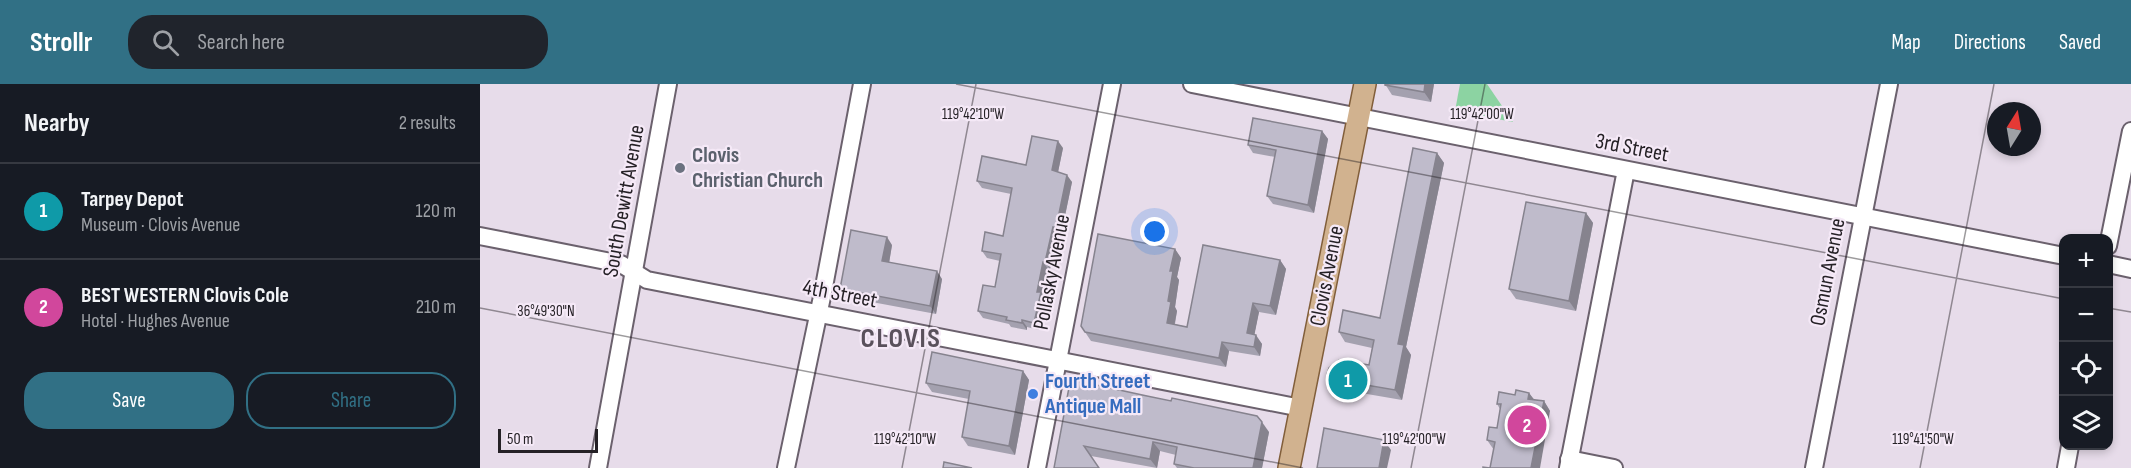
<!DOCTYPE html>
<html lang="en">
<head>
<meta charset="utf-8">
<style>
  body { margin:0; font-family:"Sofia Sans Condensed",sans-serif; background:#20242c; color:#f1f3f6 }
  .controls { position:absolute; right:18px; bottom:18px; display:grid; overflow:hidden; border-radius:12px; box-shadow:0 3px 9px #0003 }
  .controls button { width:54px; height:54px; display:grid; place-items:center; padding:0; border:0; border-bottom:2px solid #363941; background:#171b24; color:#f1f3f6; font:30px sans-serif }
  .compass { position:absolute; left:1507px; top:18px; width:54px; height:54px; border-radius:50%; background:#171b24; box-shadow:0 3px 9px #0003; rotate:11deg }
  .scale { position:absolute; left:18px; bottom:15px; width:100px; box-sizing:border-box; padding-left:6px; border:3px solid #252126; border-top:0; font-size:16px; line-height:21px; white-space:nowrap; color:#252126; -webkit-text-stroke:4px #f5e9f7; paint-order:stroke }
  .you { position:absolute; left:675px; top:148px; width:21px; height:21px; margin:-15px; border:4px solid #fff; border-radius:50%; background:#1a73e8; box-shadow:0 0 0 9px #1a73e833 }
  .badge { display:grid; place-items:center; width:39px; height:39px; border-radius:50%; background:#317085; color:#fff; font-size:20px; font-weight:700 }
  .pin { position:absolute; translate:-50% -50%; border:3px solid #fff; box-shadow:0 2px 6px #0006 }
  .list { margin:0; padding:0; list-style:none }
  h2 { display:flex; justify-content:space-between; align-items:center; height:78px; margin:0; padding:0 24px; font-size:26px }
  h2 small { font-size:20px; font-weight:400; color:#9ea1a6 }
  .list li { display:grid; grid-template-columns:39px 1fr auto; gap:18px; align-items:center; box-sizing:border-box; height:96px; padding:0 24px; border-top:2px solid #363941 }
  .list b { display:block; font-size:22px; white-space:nowrap }
  .list p { margin:0; font-size:20px; white-space:nowrap; color:#9ea1a6 }
  .list em { font-size:20px; font-style:normal; color:#9ea1a6 }
  .actions { display:flex; gap:12px; padding:18px 24px }
  .actions a { flex:1; padding:14px 0; border:2px solid #317085; border-radius:24px; text-align:center; font-size:21px; color:#317085 }
  .actions .main { background:#317085; color:#fff }
  .icon { flex:none; width:33px; height:33px; fill:none; stroke:currentColor; stroke-width:2; stroke-linecap:round; stroke-linejoin:round }
  .map { position:relative; flex:none; width:1651px; height:384px; overflow:hidden }
  header { display:flex; align-items:center; gap:36px; box-sizing:border-box; height:84px; padding:0 30px; background:#317085; color:#fff }
  header strong { font-size:28px }
  nav { display:flex; gap:33px; margin-inline-start:auto; font-size:21px }
  .search { width:420px; height:54px; background:#20242c; display:flex; align-items:center; gap:15px; box-sizing:border-box; padding:0 21px; border-radius:24px; color:#9ea1a6; font-size:22px }
  main { display:flex }
  aside { flex:1; background:#171b24 }
  .map>svg:first-child { display:block }
</style>
</head>
<body>
<header>
<strong>Strollr</strong>
<div class="search"><svg class="icon" aria-label="search" viewBox="0 0 24 24"><circle cx="10" cy="10" r="6"/><path d="M15 15l6 6"/></svg>Search here</div>
<nav><a>Map</a><a>Directions</a><a>Saved</a></nav>
</header>
<main>
<aside>
<h2>Nearby<small>2 results</small></h2>
<ul class="list">
<li><span class="badge" style="background:#0f9aa8">1</span><div><b>Tarpey Depot</b><p>Museum · Clovis Avenue</p></div><em>120 m</em></li>
<li><span class="badge" style="background:#d1479c">2</span><div><b>BEST WESTERN Clovis Cole</b><p>Hotel · Hughes Avenue</p></div><em>210 m</em></li>
</ul>
<div class="actions"><a class="main">Save</a><a>Share</a></div>
</aside>
<div class="map">
<svg width="1651" height="384" viewBox="0 0 1651 384">
  <rect width="100%" height="100%" fill="#e7dcea"/>
  <!-- green -->
  <polygon fill="#8cd3a2" points="980,0 1007,0 1033,38 975,27"/>
  <g fill="none" stroke-linecap="round" stroke-linejoin="round">
    <!-- minor casing -->
    <g stroke="#6b616d" stroke-width="20">
      <g id="minor">
        <polyline points="712,0 1584,172"/>
        <polyline points="0,152 141,180 167,196 821,324"/>
        <polyline points="1628,162 1651,47"/>
        <polyline points="1628,180 1651,185"/>
        <polyline points="1089,375 1134,384"/>
        <polyline points="118,384 188,0"/>
        <polyline points="306,384 343,208 382,0"/>
        <polyline points="557,384 632,0"/>
        <polyline points="1088,384 1146,86"/>
        <polyline points="1334,384 1409,0"/>
        <polyline points="1586,384 1590,362"/>
      </g>
    </g>
    <!-- major casing -->
    <g stroke="#815e3a" stroke-width="24">
      <polyline id="major" points="809,384 885,0"/>
    </g>
    <!-- minor -->
    <use href="#minor" stroke="#fff" stroke-width="16"/>
    <!-- major -->
    <use href="#major" stroke="#d1b28f" stroke-width="21"/>
  </g>
  <!-- wall -->
  <g fill="#a4a1af">
    <polygon points="905,0 954,0 951,18 912,11"/>
    <polygon points="842,47 848,55 834,129 793,120 787,112 795,73 773,69 768,61"/>
    <polygon points="583,64 578,88 592,98 581,151 578,150 570,185 568,185 563,211 566,216 559,246 547,243 547,246 531,243 529,240 503,234 498,227 515,203 520,177 507,174 502,167 523,152 531,110 502,104 497,97 546,81"/>
    <polygon points="957,69 964,79 926,263 931,271 922,316 858,305 847,290 889,281 892,264 865,258 859,248 900,234"/>
    <polygon points="1106,129 1113,139 1096,227 1036,215 1029,205"/>
    <polygon points="412,161 409,179 462,195 456,230 365,213 360,205"/>
    <polygon points="695,165 701,174 697,193 699,196 695,223 697,227 695,240 707,243 800,176 806,185 796,231 779,228 774,251 782,260 780,272 749,267 746,283 611,257 601,242"/>
    <polygon points="543,287 549,296 535,371 488,362 482,353 489,315 452,308 446,299"/>
    <polygon points="590,298 789,348 782,384 697,384 694,380 696,371 680,367 677,384 611,372 574,384"/>
    <polygon points="1049,309 1054,316 1064,317 1070,327 1010,384 1014,366 1007,356 1017,344 1020,325 1017,320 1035,311"/>
  </g>
  <!-- shaded-wall -->
  <g fill="#86838e">
    <polygon points="945,0 954,0 951,18 944,8"/>
    <polygon points="842,47 848,55 834,129 828,121"/>
    <polygon points="578,57 583,64 577,93 572,86"/>
    <polygon points="957,69 964,79 926,263 931,271 922,316 915,306 918,260"/>
    <polygon points="587,91 592,98 581,151 576,144"/>
    <polygon points="1106,129 1113,139 1096,227 1089,217"/>
    <polygon points="573,143 578,150 570,185 565,178"/>
    <polygon points="407,153 412,161 408,185 402,177"/>
    <polygon points="695,165 701,174 697,193 699,196 695,223 697,227 693,248 687,239 690,187"/>
    <polygon points="800,176 806,185 796,231 790,222"/>
    <polygon points="563,178 568,185 563,211 566,216 559,246 554,239 557,208"/>
    <polygon points="457,187 462,195 456,230 450,222"/>
    <polygon points="773,219 779,228 773,258 767,249"/>
    <polygon points="542,236 547,243 547,246 542,239"/>
    <polygon points="776,251 782,260 780,272 774,263"/>
    <polygon points="742,258 749,267 746,283 739,274"/>
    <polygon points="543,287 549,296 535,371 529,362"/>
    <polygon points="1049,309 1056,318 1048,315"/>
    <polygon points="1064,317 1070,327 1060,384 1051,384"/>
    <polygon points="782,338 789,348 782,384 773,384"/>
    <polygon points="904,356 911,366 907,384 899,384"/>
    <polygon points="673,358 680,367 677,384 670,375"/>
  </g>
  <!-- building -->
  <g fill="#bfbbcb" stroke="#86838e" stroke-width="1.5">
    <polygon points="905,0 945,0 944,8 905,1"/>
    <polygon points="773,34 842,47 828,121 787,112 796,66 768,61"/>
    <polygon points="552,52 578,57 572,86 587,91 576,144 573,143 565,178 563,178 557,208 561,208 554,239 542,236 542,239 526,236 527,233 498,227 503,201 515,203 521,170 502,167 505,148 523,152 532,104 497,97 502,72 546,81"/>
    <polygon points="933,64 957,69 918,260 924,261 915,306 851,295 847,290 849,284 859,276 889,281 894,256 859,248 863,226 900,234"/>
    <polygon points="1046,118 1106,129 1089,217 1029,205"/>
    <polygon points="371,146 407,153 402,177 457,187 450,222 360,205"/>
    <polygon points="618,150 695,165 690,187 693,187 688,217 691,218 687,239 707,243 723,161 800,176 790,222 773,219 767,249 776,251 774,263 742,258 739,274 605,248 601,242"/>
    <polygon points="452,268 543,287 529,362 482,353 490,307 446,299"/>
    <polygon points="593,296 667,312 691,317 692,314 777,332 782,338 773,384 714,384 694,380 697,363 673,358 670,375 604,362 619,384 574,384 590,298"/>
    <polygon points="1036,306 1049,309 1048,315 1064,317 1051,384 1003,384 1003,383 1010,384 1015,358 1007,356 1009,343 1017,344 1021,320 1017,320 1019,308 1035,311"/>
    <polygon points="844,344 904,356 899,384 837,384"/>
    <polygon points="464,378 492,384 463,384"/>
  </g>
  <!-- ticks -->
  <path fill="none" stroke="#252126" stroke-width="1.5" stroke-opacity="0.45" d="M476,0L1584,215M0,224L823,384M1628,224L1651,228M422,384L496,0M931,384L1005,0M1440,384L1514,0"/>
  <!-- markers -->
  <circle fill="#6b7280" stroke="#f5e9f7" stroke-width="2" cx="200" cy="84" r="6"/>
  <circle fill="#3f7fe0" stroke="#f5e9f7" stroke-width="2" cx="553" cy="310" r="6"/>
  <g text-anchor="middle" dominant-baseline="central" stroke-width="4.5" stroke-linejoin="round" paint-order="stroke">
    <!-- street labels -->
    <g font-size="22" fill="#252126" stroke="#f5e9f7">
      <text transform="translate(1152 64) rotate(11)">3rd Street</text>
      <text transform="translate(144 117) rotate(-80)">South Dewitt Avenue</text>
      <text transform="translate(572 188) rotate(-79)">Pollasky Avenue</text>
      <text transform="translate(1348 188) rotate(-79)">Osmun Avenue</text>
      <text transform="translate(847 192) rotate(-79)">Clovis Avenue</text>
      <text transform="translate(360 210) rotate(11)">4th Street</text>
    </g>
    <!-- worship labels -->
    <g font-size="22" font-weight="bold" fill="#5b616d" stroke="#f5e9f7" text-anchor="start">
      <text x="212" y="71">Clovis<tspan x="212" dy="25">Christian Church</tspan></text>
    </g>
    <!-- shop labels -->
    <g font-size="22" font-weight="bold" fill="#366cbe" stroke="#f5e9f7" text-anchor="start">
      <text x="565" y="297">Fourth Street<tspan x="565" dy="25">Antique Mall</tspan></text>
    </g>
    <!-- district labels -->
    <g font-size="28" font-weight="bold" letter-spacing="1.5" fill="#5a515c" stroke="#f5e9f7">
      <text x="421" y="254">CLOVIS</text>
    </g>
  </g>
  <g font-size="15" text-anchor="middle" fill="#252126" stroke="#f5e9f7" stroke-width="4.5" stroke-linejoin="round" paint-order="stroke">
    <text x="493" y="35">119°42'10"W</text>
    <text x="1002" y="35">119°42'00"W</text>
    <text x="66" y="232">36°49'30"N</text>
    <text x="425" y="360">119°42'10"W</text>
    <text x="934" y="360">119°42'00"W</text>
    <text x="1443" y="360">119°41'50"W</text>
  </g>
</svg>
<div class="controls">
<button>+</button>
<button>−</button>
<button><svg class="icon" aria-label="locate" viewBox="0 0 24 24"><circle cx="12" cy="12" r="6"/><path d="M12 2v4M12 18v4M2 12h4M18 12h4"/></svg></button>
<button><svg class="icon" aria-label="layers" viewBox="0 0 24 24"><path d="M12 4l9 5-9 5-9-5zM3 14l9 5 9-5"/></svg></button>
</div>
<svg class="compass" viewBox="-18 -18 36 36"><path d="M0-13l5 13h-10z" fill="#e53935"/><path d="M0 13l5-13h-10z" fill="#9ea1a6"/></svg>
<div class="scale">50 m</div>
<div class="you"></div>
<div class="pin badge" style="left:868px;top:296px;background:#0f9aa8">1</div>
<div class="pin badge" style="left:1047px;top:341px;background:#d1479c">2</div>
</div>
</main>
</body>
</html>
